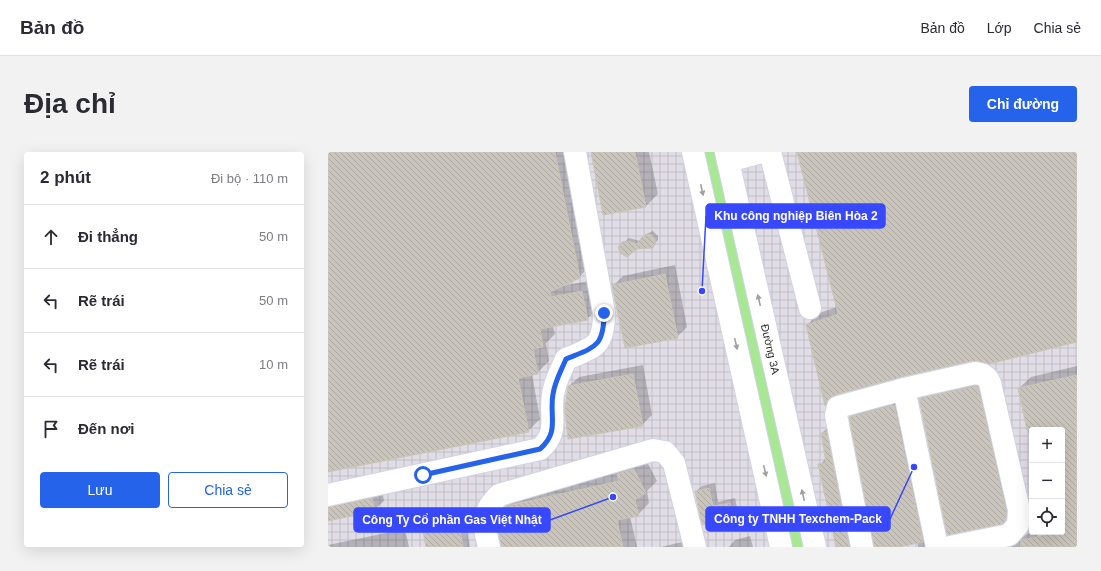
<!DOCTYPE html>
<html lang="vi">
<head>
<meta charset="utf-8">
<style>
  body { margin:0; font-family:Helvetica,sans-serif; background:#f2f2f3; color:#2b2b33 }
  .controls { position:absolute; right:12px; bottom:12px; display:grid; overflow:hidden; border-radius:4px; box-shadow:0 4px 16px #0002 }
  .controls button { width:36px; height:36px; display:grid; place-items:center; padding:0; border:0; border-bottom:1px solid #e1e1e2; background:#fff; color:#2b2b33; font:20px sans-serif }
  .stop { position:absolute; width:12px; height:12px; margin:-9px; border:3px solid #2563eb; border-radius:50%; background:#fff }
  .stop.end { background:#2563eb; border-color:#fff; box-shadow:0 1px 4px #0008 }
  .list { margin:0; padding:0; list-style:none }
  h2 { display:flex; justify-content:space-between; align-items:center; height:52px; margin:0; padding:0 16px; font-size:17px }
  h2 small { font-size:13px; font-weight:400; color:#7c7c81 }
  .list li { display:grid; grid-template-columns:26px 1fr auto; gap:12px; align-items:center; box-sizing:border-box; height:64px; padding:0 16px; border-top:1px solid #e1e1e2 }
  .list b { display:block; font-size:15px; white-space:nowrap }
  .list em { font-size:13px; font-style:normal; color:#7c7c81 }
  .actions { display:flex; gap:8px; padding:12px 16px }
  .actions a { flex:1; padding:9px 0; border:1px solid #2563eb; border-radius:4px; text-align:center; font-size:14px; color:#2563eb }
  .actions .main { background:#2563eb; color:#fff }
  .icon { flex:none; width:22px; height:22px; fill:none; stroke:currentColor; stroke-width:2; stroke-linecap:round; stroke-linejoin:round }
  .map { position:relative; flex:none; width:749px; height:395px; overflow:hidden; border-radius:4px }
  header { display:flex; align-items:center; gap:24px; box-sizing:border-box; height:56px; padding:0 20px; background:#fff; border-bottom:1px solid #e1e1e2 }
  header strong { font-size:19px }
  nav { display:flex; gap:22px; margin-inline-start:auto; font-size:14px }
  .intro { display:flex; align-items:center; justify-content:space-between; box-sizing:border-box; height:96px; padding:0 24px }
  h1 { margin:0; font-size:28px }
  .button { padding:10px 18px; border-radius:4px; background:#2563eb; color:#fff; font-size:14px; font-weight:700 }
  main { display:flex; gap:24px; padding:0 24px }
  aside { flex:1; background:#fff; border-radius:4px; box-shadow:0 4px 16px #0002 }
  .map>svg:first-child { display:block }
</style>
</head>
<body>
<header>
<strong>Bản đồ</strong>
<nav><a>Bản đồ</a><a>Lớp</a><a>Chia sẻ</a></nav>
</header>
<div class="intro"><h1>Địa chỉ</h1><a class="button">Chỉ đường</a></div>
<main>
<aside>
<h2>2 phút<small>Đi bộ · 110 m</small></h2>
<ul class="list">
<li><svg class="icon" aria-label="ahead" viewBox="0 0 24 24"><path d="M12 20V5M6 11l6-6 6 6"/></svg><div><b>Đi thẳng</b></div><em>50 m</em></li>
<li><svg class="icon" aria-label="left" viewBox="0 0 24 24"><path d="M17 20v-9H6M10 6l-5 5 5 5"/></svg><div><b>Rẽ trái</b></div><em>50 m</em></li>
<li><svg class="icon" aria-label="left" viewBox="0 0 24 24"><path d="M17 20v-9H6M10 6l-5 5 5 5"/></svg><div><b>Rẽ trái</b></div><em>10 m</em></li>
<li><svg class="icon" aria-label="arrive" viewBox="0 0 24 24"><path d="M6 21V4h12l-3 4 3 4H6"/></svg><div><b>Đến nơi</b></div></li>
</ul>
<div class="actions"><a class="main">Lưu</a><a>Chia sẻ</a></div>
</aside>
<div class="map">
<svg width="749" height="395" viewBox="0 0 749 395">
  <defs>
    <pattern id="industrial-grid" width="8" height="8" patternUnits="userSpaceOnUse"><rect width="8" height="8" fill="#e1dde6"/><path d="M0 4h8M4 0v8" fill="none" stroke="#c1bec5"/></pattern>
    <pattern id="building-back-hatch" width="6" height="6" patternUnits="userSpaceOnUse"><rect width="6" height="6" fill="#c9c5bc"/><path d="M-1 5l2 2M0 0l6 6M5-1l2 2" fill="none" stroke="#ada9a2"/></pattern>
  </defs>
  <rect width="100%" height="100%" fill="#eee8dc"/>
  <!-- industrial -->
  <path fill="url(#industrial-grid)" fill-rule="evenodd" d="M0,0H749V395H0ZM704,278H734V380H704Z"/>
  <!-- grass -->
  <polygon fill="#a8e895" points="376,0 388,0 477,395 463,395"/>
  <!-- shadow -->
  <g fill="#0003">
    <polygon points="0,0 241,0 263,113 251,125 234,134 266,128 271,155 259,167 225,174 227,182 218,191 221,209 209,221 204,222 212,267 200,279 0,319"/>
    <polygon points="264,0 321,0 330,42 318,54"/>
    <polygon points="470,0 749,0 749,189 644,208 572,224 508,242 497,252 479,173 491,161 509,155"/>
    <polygon points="325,79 330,84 330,88 324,95 294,92 301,86 312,89 318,82"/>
    <polygon points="347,113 359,175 349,185 286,133 295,124"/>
    <polygon points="315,213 324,263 314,273 241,234 251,225"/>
    <polygon points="749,214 749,395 725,395 722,380 734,380 734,278 704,278 704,297 691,236 703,225"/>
    <polygon points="661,223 689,355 674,371 592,247 604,235"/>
    <polygon points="578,241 617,395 590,395 589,390 566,395 547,395 522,265 534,253"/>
    <polygon points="503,272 528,395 509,395 492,313 498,306 494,281"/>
    <polygon points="317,306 329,329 319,339 321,351 310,363 302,364 309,395 175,395 179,355 190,343 292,320 302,310"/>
    <polygon points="387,331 390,350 407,346 410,360 405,365 375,372 368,339 374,334"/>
    <polygon points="54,337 56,349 46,358 0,368 0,348"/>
    <polygon points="137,366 142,395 99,395 96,380 103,373"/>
    <polygon points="77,377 81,395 0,395 0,393"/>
    <polygon points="704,379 709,380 712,395 641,395 696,384"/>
    <polygon points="422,384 425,395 401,395 407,388"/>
    <polygon points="362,388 364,395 333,395"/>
  </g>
  <!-- building -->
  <g fill="url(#building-back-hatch)" stroke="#cac5b5">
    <polygon points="0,0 227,0 252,126 222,140 223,145 254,139 260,168 212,177 215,195 205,197 210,222 190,226 201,280 0,320"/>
    <polygon points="263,0 307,0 318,55 275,63"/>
    <polygon points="469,0 749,0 749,190 661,212 644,209 573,225 507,243 501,247 497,254 478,173 510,162"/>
    <polygon points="319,82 324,83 327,87 327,92 325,96 309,97 299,105 292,101 290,95 294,90 300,89 309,92 314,85"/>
    <polygon points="337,122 350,186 297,196 284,133"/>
    <polygon points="305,222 315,274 240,287 237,257 240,234"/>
    <polygon points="749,223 749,395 692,395 693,388 722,382 721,380 734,380 734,278 699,278 690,236"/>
    <polygon points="647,234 650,235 678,359 678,368 674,372 619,383 591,246"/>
    <polygon points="566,253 595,390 571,395 546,395 521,265"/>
    <polygon points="499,280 521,395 508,395 490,312 498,311 493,281"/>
    <polygon points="306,317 318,341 307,348 311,364 289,368 295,395 173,395 169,368 178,354 291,329 289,322"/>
    <polygon points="381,336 385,354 402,351 405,366 374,373 367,339"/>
    <polygon points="44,346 47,359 0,369 0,355"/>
    <polygon points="131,372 135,395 98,395 95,379"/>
  </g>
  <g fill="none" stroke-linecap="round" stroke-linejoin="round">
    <!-- minor casing -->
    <g stroke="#d1d3e5" stroke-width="24">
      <g id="minor">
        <polyline points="365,0 453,395"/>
        <path id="s1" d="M398,0L487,395"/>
        <polyline points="442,0 482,156"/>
        <polyline points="400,9 434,0"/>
        <polyline points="576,237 609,395"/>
        <path d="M0,343L212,297C232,280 221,263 225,242C227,229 233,219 238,207C267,195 276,194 276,161L247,0"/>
        <path d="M161,395C155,371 153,361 171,343L325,298L337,300L346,311L367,395"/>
        <path d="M534,395L508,263L510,255L576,237L647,221C655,222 659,224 662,231L691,358L690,373L681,383L622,395"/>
      </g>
    </g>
    <!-- minor -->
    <use href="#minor" stroke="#fff" stroke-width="22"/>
  </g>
  <!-- one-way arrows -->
  <defs><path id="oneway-solid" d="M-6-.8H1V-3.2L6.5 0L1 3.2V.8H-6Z"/></defs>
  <g fill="#a0a0a0">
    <use href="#oneway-solid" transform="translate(374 38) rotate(77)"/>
    <use href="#oneway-solid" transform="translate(431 148) rotate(-103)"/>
    <use href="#oneway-solid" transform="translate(408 192) rotate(77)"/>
    <use href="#oneway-solid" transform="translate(437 319) rotate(77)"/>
    <use href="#oneway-solid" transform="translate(475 343) rotate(-103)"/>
  </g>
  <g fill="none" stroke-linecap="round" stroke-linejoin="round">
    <!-- route -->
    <path stroke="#2563eb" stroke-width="5" d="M95,323L212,297C232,280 221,264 225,242C227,229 233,219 238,207C267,195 276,195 276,161"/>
  </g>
  <g text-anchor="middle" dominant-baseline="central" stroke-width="3" stroke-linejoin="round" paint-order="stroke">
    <!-- street labels -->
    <g font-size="11" fill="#2b2b2b" stroke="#fff">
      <text stroke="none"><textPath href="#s1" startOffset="202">Đường 3A</textPath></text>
    </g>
  </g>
  <!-- callouts -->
  <path fill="none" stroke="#3848ff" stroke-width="1.5" d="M374 139L378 64M586 315L562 367M285 345L222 368"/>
  <g fill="#3848ff" stroke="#fff" stroke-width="1.5">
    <circle cx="374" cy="139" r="4"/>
    <circle cx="586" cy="315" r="4"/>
    <circle cx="285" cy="345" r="4"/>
  </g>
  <g fill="#3848ff" stroke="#3848ff" stroke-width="1.5">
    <rect x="378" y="52" width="179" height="24" rx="4"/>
    <rect x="378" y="355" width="184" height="24" rx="4"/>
    <rect x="26" y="356" width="196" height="24" rx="4"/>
  </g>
  <g font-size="12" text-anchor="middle" font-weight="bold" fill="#fff">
    <text x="468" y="68">Khu công nghiệp Biên Hòa 2</text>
    <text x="470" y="371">Công ty TNHH Texchem-Pack</text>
    <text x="124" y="372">Công Ty Cổ phần Gas Việt Nhật</text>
  </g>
</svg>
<div class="controls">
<button>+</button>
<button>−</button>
<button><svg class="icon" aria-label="locate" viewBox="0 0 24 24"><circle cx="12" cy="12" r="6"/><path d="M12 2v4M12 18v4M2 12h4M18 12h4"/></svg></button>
</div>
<div class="stop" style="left:95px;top:323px"></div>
<div class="stop end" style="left:276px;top:161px"></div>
</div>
</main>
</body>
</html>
